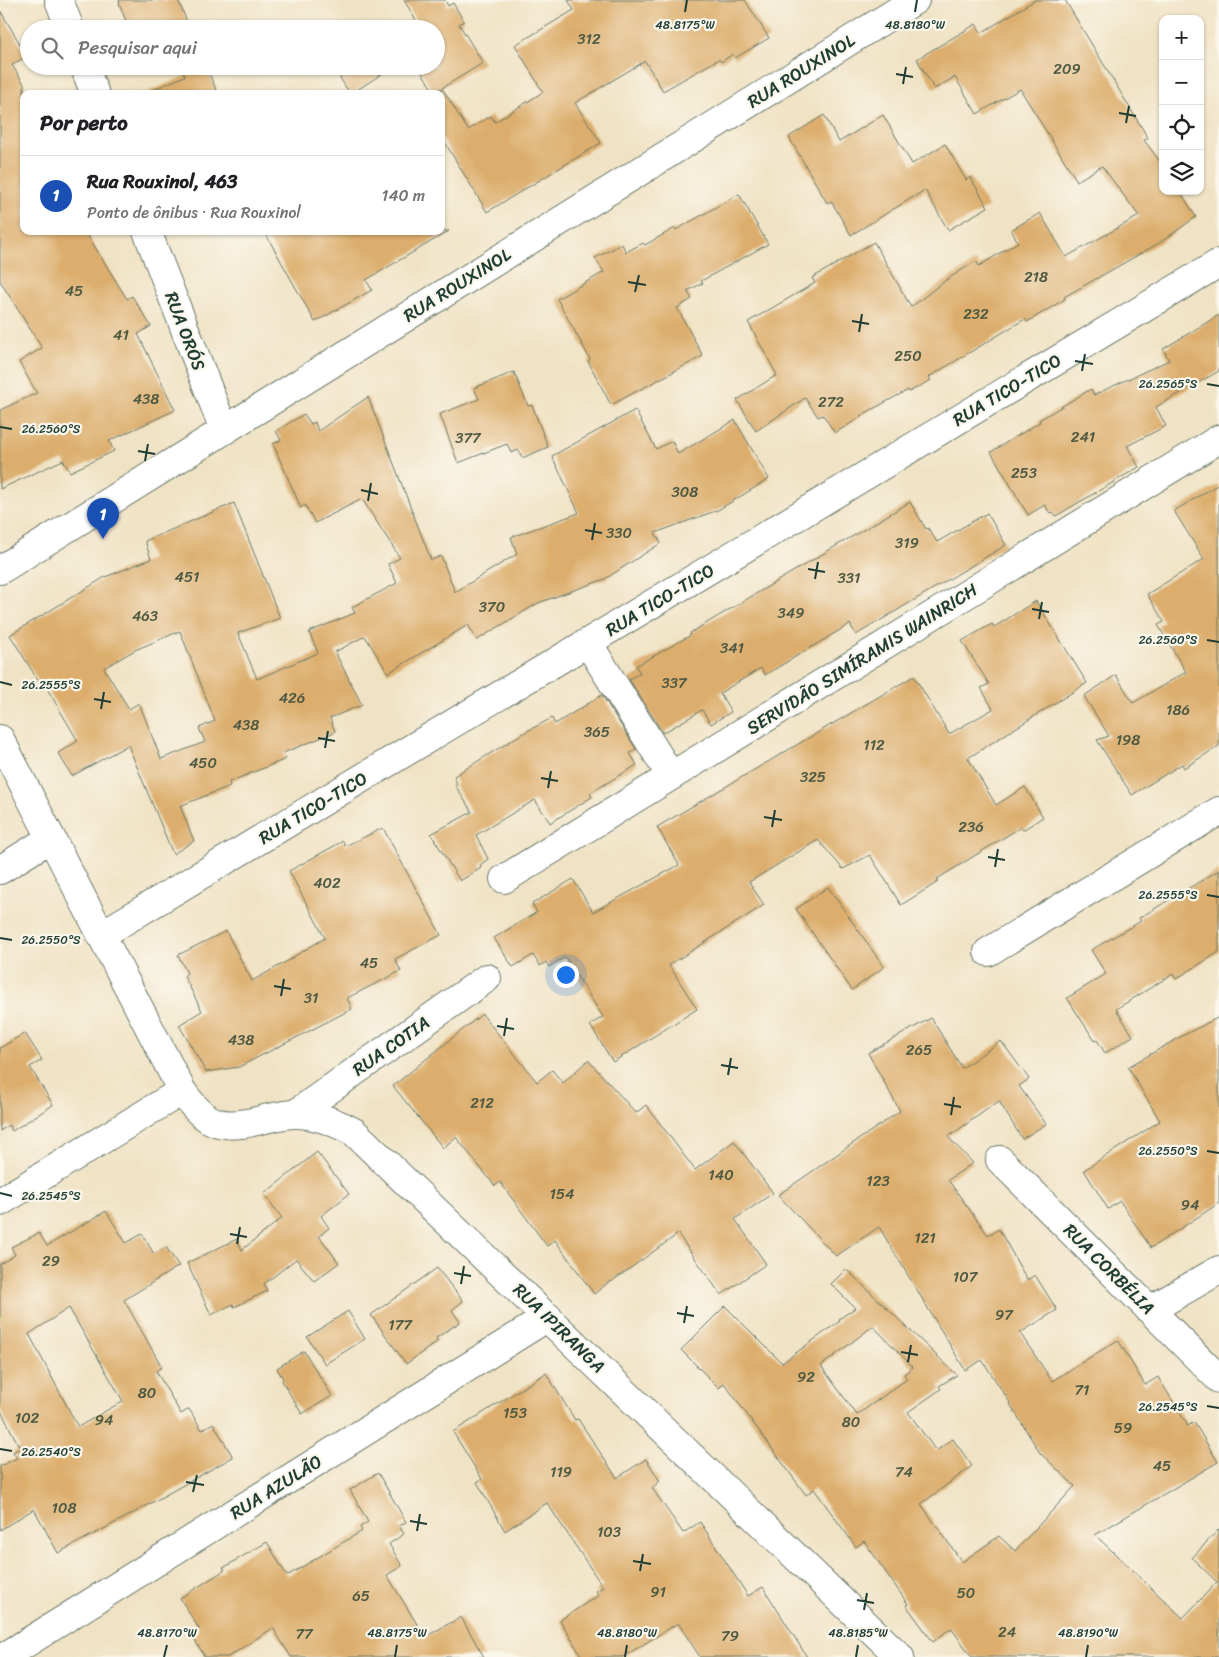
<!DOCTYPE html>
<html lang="pt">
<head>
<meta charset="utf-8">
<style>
  body { margin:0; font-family:Sriracha,sans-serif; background:#f2f2f2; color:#202124 }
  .controls { position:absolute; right:15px; top:15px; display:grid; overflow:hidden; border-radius:10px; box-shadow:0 1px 4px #0004 }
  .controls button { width:45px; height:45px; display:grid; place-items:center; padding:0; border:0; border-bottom:1px solid #e0e0e0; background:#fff; color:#202124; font:25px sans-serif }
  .you { position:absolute; left:565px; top:974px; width:18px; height:18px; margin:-12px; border:4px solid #fff; border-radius:50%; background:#1a73e8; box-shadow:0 0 0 8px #1a73e833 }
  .badge { display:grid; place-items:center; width:32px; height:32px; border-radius:50%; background:#db2777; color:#fff; font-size:16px; font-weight:700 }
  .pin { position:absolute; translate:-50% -41px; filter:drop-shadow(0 1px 2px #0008) }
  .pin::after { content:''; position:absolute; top:26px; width:18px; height:15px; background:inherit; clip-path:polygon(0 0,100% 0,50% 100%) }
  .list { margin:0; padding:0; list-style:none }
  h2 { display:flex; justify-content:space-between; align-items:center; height:65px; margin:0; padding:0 20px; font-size:21px }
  h2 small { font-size:16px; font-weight:400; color:#757577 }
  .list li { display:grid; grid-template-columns:32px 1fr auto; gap:15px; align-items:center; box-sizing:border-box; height:80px; padding:0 20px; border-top:1px solid #e0e0e0 }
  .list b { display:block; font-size:19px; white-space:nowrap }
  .list p { margin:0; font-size:16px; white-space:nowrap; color:#757577 }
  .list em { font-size:16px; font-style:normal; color:#757577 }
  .icon { flex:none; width:28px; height:28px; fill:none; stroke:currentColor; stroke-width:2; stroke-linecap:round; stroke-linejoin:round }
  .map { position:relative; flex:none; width:1219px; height:1657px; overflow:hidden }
  .search { position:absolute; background:#fff; box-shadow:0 1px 4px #0004; left:20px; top:20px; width:425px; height:55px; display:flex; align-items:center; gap:12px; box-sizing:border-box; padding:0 18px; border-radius:28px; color:#757577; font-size:19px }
  .panel { position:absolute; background:#fff; box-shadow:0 1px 4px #0004; left:20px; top:90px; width:425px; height:145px; border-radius:10px }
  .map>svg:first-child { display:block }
</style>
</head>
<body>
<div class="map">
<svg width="1219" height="1657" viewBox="0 0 1219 1657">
  <rect width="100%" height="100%" fill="#fbf7ec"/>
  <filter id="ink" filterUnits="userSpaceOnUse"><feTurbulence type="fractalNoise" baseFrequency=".02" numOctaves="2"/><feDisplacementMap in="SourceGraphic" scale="10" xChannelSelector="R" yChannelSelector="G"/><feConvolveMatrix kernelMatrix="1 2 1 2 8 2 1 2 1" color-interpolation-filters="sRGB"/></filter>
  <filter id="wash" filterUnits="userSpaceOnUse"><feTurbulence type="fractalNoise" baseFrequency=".0096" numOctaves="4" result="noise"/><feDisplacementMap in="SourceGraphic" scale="20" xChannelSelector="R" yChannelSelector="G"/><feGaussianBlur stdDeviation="1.12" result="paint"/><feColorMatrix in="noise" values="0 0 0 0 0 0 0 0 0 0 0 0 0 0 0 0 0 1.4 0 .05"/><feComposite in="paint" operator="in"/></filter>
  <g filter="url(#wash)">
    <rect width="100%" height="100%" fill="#f0e3c5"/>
    <g id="blocks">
      <!-- building -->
      <g fill="#dcad6c" fill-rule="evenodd">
        <polygon points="119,0 178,0 190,29 129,29 119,3 120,3"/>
        <polygon points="404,0 445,0 448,6 453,3 464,21 459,24 483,63 442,88 468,130 491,116 495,122 543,92 515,45 574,10 568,0 745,0 769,38 735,58 733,54 721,62 719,59 663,91 645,61 575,103 601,143 487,212 441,136 441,88 434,92 418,66 436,66 436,29 410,29 418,24"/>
        <polygon points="1035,0 1065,0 1148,138 1144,140 1163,166 1163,191 1180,191 1196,217 1161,242 1064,297 1065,299 1027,322 1025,319 929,377 931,380 909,392 908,390 860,416 861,417 835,433 823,415 818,417 805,398 756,431 737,400 777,375 748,322 815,283 812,278 874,242 911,307 946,280 976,261 979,266 1018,242 1011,230 1040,213 1066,257 1139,216 1102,166 1077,181 1020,89 977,114 955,77 934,89 917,59 976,24 981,33"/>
        <polygon points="0,10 27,56 12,65 24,84 24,231 85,231 127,299 132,296 151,326 138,334 175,410 109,441 114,451 70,472 63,460 0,489 0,410 37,393 19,362 42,348 0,281"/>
        <polygon points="181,66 206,66 218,94 143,94 185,76"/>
        <polygon points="348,66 394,66 351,94 350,94 337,73"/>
        <polygon points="824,115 839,142 883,115 912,164 945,144 966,180 970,177 988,207 948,230 925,190 851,235 831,201 827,203 789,137"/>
        <polygon points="739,194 768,244 701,281 703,283 687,291 692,299 677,308 703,356 611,405 588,361 590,359 557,299 604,272 595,258 622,244 626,252 643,243 645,245 675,228 676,230"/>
        <polygon points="264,231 449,231 366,280 372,290 315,322"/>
        <polygon points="1219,315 1219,371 1156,407 1166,426 1127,446 1139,467 1056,516 1053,512 1050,513 1045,505 1028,515 991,452 1040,422 1039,420 1091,389 1094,395 1169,360 1163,349"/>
        <polygon points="514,372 528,406 532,405 548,447 522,458 519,450 511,453 507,444 458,463 440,414 479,399 474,388"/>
        <path d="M368,397L431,560L441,556L455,592L517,554L511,537L579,513L552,456L635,410L656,449L672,441L678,454L735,420L769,479L718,510L655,533L661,543L605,579L538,603L477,640L468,625L388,673L365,636L335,652L362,705L330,718L335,732L283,753L286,759L229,782L230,786L180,806L194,841L173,854L128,745L72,776L58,753L78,741L42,680L39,682L10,635L105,577L151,559L145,541L234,503L280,618L238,633L257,679L318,653L309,632L355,613L352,607L397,583L388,564L400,558L362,499L315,523L305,505L301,508L273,444L281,440L276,431L304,414L311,424L315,422L318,431ZM180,631L215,721L199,728L205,742L161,759L139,703L129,709L104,668L135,650Z"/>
        <polygon points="1219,484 1219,746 1184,768 1182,764 1132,795 1097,740 1109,736 1084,696 1116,675 1133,703 1186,672 1158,625 1164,622 1147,594 1204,559 1174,511"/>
        <polygon points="910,502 926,529 928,528 937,542 987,513 1006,545 856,635 850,624 765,675 761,668 720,693 731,712 711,724 702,710 663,733 629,679 640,673 636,666 691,635 690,633"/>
        <polygon points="1036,601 1087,683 968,758 996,805 1025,787 1043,817 1023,830 1021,827 937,879 938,882 901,905 870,855 843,869 818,840 749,882 764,905 669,965 697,1009 613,1062 590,1025 603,1017 565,957 549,967 546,962 540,966 533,955 513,967 494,938 537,912 532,904 573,879 593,912 679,865 657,827 914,676 949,734 993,709 981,688 989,684 962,641 992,624 994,627"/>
        <polygon points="602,695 636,749 630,753 637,765 590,793 592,797 550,823 535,800 476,835 488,859 480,865 481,868 460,881 431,834 472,812 455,785 457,784 454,776 520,735 552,718 555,724"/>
        <polygon points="383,828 441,935 395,959 401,971 347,998 352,1009 239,1067 206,1072 179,1025 202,1011 184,976 187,973 178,955 226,931 252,981 293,958 293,957 325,938 289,871 343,841 345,846"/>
        <polygon points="1219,870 1219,952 1176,979 1173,974 1116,1009 1133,1036 1105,1053 1097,1040 1095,1041 1067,998 1106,974 1091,950 1141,921 1139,918"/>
        <polygon points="828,887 884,967 852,990 796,909"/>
        <polygon points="482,1014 537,1082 552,1070 563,1083 588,1060 636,1113 646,1105 695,1170 734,1141 773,1193 735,1219 766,1264 721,1295 678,1234 611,1282 610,1281 594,1294 555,1240 547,1246 500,1182 495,1186 456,1137 443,1148 393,1086"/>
        <polygon points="1219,1017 1219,1203 1151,1248 1120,1201 1108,1209 1084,1170 1160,1121 1128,1067 1184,1035"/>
        <path d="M931,1018L962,1068L1001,1041L1029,1079L1019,1086L1046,1124L1022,1139L999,1101L948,1137L973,1163L948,1180L988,1235L999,1229L1027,1280L1035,1275L1057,1310L1020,1333L1052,1381L1118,1340L1145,1385L1158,1377L1188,1426L1194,1422L1218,1462L1095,1535L1183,1618L1217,1582L1192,1558L1219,1529V1657H972L951,1628L933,1642L906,1605L908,1604L864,1541L856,1547L814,1489L806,1495L724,1383L719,1388L681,1350L725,1306L782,1363L840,1321L839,1319L855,1308L831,1284L846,1269L957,1375L939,1386L941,1389L908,1412L936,1451L953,1439L972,1466L921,1504L962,1562L999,1536L1015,1551L1075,1486L1040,1453L1010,1404H1011L982,1360L965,1370L879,1227L836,1256L778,1195L900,1111L868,1053ZM873,1326L913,1367L904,1374L907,1379L857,1415L821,1366Z"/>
        <polygon points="25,1033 42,1060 30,1067 53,1105 12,1131 9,1125 0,1131 0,1048"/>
        <polygon points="317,1152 349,1194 321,1216 329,1228 319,1236 339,1263 314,1281 296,1259 264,1284 267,1291 234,1307 233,1304 211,1315 187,1263 237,1239 242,1250 282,1218 264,1194"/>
        <path d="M106,1211L126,1243L142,1234L154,1254L166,1247L179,1266L124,1300L162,1367L156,1371L181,1414L189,1409L202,1430L213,1423L233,1457L130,1515L58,1553L34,1509L0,1530V1466L17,1458L13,1452L20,1448L0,1409V1264L15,1255L11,1247L39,1233L47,1246ZM69,1308L123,1401L78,1427L29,1334Z"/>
        <polygon points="437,1268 463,1301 452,1310 460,1322 436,1338 438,1341 406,1364 371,1315"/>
        <polygon points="348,1311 365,1339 325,1364 307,1337"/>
        <polygon points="304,1351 332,1396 302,1414 282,1381 283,1379 277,1368"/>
        <polygon points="546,1373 575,1420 578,1419 617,1478 646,1459 660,1481 652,1488 683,1533 700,1522 748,1596 763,1587 807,1657 700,1657 678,1623 623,1657 582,1657 560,1620 599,1595 596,1591 603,1587 547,1503 505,1531 477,1482 482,1479 453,1432"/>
        <polygon points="378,1473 406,1522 399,1526 404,1534 389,1544 402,1566 387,1575 425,1637 461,1617 484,1657 291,1657 273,1628 228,1657 205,1657 191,1634 199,1629 180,1598 225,1570 223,1568 267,1542 287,1576 362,1531 360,1527 368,1522 350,1490"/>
      </g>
    </g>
  </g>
  <g filter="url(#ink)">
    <use href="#blocks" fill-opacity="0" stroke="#687767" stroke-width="1"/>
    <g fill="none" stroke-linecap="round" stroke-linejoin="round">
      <!-- minor casing -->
      <g stroke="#687767" stroke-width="30">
        <g id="minor">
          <polyline points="59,0 70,29"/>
          <polyline points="84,66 95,94"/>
          <polyline points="147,231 224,430"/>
          <polyline points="0,570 915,0"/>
          <polyline points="588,643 671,776"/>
          <path d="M0,739L182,1091C207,1127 223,1130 265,1119C274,1117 285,1114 295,1114C316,1114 337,1123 354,1132L900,1657"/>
          <polyline points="0,870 51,838"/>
          <polyline points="504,879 1219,439"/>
          <polyline points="101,935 1219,263"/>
          <polyline points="988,952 1219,811"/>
          <polyline points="295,1114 487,978"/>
          <polyline points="1000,1160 1219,1379"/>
          <polyline points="0,1202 182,1091"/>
          <polyline points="1150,1310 1219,1270"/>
          <polyline points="4,1657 548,1317"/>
        </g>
      </g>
      <!-- minor -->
      <use href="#minor" stroke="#fff" stroke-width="28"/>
    </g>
  </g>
  <!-- ticks -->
  <path fill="none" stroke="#1f3d34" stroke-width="2" d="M685,12L687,0M915,12L917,0M896,74L913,77M903,84L906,67M1119,113L1136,116M1126,123L1129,106M628,282L646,285M635,292L639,275M852,321L869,324M859,332L862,314M1075,361L1093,364M1082,371L1085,354M1207,384L1219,386M0,427L12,429M138,451L155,454M145,461L148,444M361,490L378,494M368,501L371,483M585,530L602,533M592,540L595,523M808,569L825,572M815,579L818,562M1032,609L1049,612M1039,619L1042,602M1207,640L1219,642M0,682L12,685M94,699L111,702M101,709L104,692M318,738L335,741M325,748L328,731M541,778L558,781M548,788L551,771M764,817L782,820M772,827L775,810M988,857L1005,860M995,867L998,849M1207,895L1219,897M0,938L12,940M274,986L291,989M281,996L284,979M497,1026L514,1029M504,1036L507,1018M721,1065L738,1068M728,1075L731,1058M944,1104L961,1107M951,1115L954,1097M1207,1151L1219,1153M0,1193L12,1196M230,1234L247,1237M237,1244L240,1227M454,1273L471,1276M461,1284L464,1266M677,1313L694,1316M684,1323L687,1306M901,1352L918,1355M908,1362L911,1345M1207,1406L1219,1408M0,1449L12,1451M186,1482L204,1485M193,1492L197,1475M410,1521L427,1524M417,1531L420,1514M633,1561L651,1564M640,1571L643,1554M857,1600L874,1603M864,1610L867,1593M164,1657L167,1645M395,1657L397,1645M625,1657L627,1645M856,1657L858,1645M1086,1657L1088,1645"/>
  <g text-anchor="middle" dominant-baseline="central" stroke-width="4.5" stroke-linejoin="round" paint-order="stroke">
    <!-- number labels -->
    <g font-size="15" fill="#4e5942">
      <text x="589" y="39">312</text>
      <text x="1067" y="69">209</text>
      <text x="1036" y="277">218</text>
      <text x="74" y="291">45</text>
      <text x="976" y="314">232</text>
      <text x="121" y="335">41</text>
      <text x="908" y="356">250</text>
      <text x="146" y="399">438</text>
      <text x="831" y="402">272</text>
      <text x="1083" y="437">241</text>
      <text x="468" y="438">377</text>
      <text x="1024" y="473">253</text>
      <text x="685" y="492">308</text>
      <text x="619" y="533">330</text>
      <text x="907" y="543">319</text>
      <text x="187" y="577">451</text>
      <text x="849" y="578">331</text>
      <text x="492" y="607">370</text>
      <text x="791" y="613">349</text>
      <text x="145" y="616">463</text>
      <text x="732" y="648">341</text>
      <text x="674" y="683">337</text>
      <text x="292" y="698">426</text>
      <text x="1178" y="710">186</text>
      <text x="246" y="725">438</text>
      <text x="597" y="732">365</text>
      <text x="1128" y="740">198</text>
      <text x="874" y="745">112</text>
      <text x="203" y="763">450</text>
      <text x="813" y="777">325</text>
      <text x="971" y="827">236</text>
      <text x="327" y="883">402</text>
      <text x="369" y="963">45</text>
      <text x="311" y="998">31</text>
      <text x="241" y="1040">438</text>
      <text x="919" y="1050">265</text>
      <text x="482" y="1103">212</text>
      <text x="721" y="1175">140</text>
      <text x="878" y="1181">123</text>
      <text x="562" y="1194">154</text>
      <text x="1190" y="1205">94</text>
      <text x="925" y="1238">121</text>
      <text x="51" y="1261">29</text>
      <text x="965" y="1277">107</text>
      <text x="1004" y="1315">97</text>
      <text x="400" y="1325">177</text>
      <text x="806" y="1377">92</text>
      <text x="1082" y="1390">71</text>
      <text x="147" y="1393">80</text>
      <text x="515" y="1413">153</text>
      <text x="27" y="1418">102</text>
      <text x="104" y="1420">94</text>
      <text x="851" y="1422">80</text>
      <text x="1123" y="1428">59</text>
      <text x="1162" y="1466">45</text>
      <text x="561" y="1472">119</text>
      <text x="904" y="1472">74</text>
      <text x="64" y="1508">108</text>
      <text x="609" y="1532">103</text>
      <text x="658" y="1592">91</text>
      <text x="966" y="1593">50</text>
      <text x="361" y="1596">65</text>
      <text x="1007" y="1632">24</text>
      <text x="304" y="1634">77</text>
      <text x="730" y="1636">79</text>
    </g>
    <!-- street labels -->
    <g font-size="18" fill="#1f3d34" stroke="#fbf7ec">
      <text transform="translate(801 71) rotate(-32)">RUA ROUXINOL</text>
      <text transform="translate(457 285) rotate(-32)">RUA ROUXINOL</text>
      <text transform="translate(185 331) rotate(69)">RUA ORÓS</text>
      <text transform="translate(1007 390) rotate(-31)">RUA TICO-TICO</text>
      <text transform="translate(660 600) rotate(-31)">RUA TICO-TICO</text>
      <text transform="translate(862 659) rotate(-32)">SERVIDÃO SIMÍRAMIS WAINRICH</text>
      <text transform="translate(313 808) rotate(-31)">RUA TICO-TICO</text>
      <text transform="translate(391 1046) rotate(-35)">RUA COTIA</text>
      <text transform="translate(1109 1269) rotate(45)">RUA CORBÉLIA</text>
      <text transform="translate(559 1328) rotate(44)">RUA IPIRANGA</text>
      <text transform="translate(276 1487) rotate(-32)">RUA AZULÃO</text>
    </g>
  </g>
  <g font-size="12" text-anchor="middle" fill="#1f3d34" stroke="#fbf7ec" stroke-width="4.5" stroke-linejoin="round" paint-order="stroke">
    <text x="685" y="29">48.8175°W</text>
    <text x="915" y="29">48.8180°W</text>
    <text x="1168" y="388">26.2565°S</text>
    <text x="51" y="433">26.2560°S</text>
    <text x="1168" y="644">26.2560°S</text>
    <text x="51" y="689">26.2555°S</text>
    <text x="1168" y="899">26.2555°S</text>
    <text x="51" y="944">26.2550°S</text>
    <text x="1168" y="1155">26.2550°S</text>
    <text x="51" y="1200">26.2545°S</text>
    <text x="1168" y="1411">26.2545°S</text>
    <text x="51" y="1456">26.2540°S</text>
    <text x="167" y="1637">48.8170°W</text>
    <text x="397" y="1637">48.8175°W</text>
    <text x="627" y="1637">48.8180°W</text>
    <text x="858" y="1637">48.8185°W</text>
    <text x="1088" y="1637">48.8190°W</text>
  </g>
</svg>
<div class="controls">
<button>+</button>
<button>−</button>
<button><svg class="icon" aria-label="locate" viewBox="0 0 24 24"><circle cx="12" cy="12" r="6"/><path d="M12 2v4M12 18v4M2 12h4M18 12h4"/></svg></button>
<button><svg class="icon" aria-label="layers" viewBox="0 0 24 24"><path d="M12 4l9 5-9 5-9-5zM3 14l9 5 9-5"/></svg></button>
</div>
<div class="you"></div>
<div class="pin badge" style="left:103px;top:539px;background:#1a4fb4">1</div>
<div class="search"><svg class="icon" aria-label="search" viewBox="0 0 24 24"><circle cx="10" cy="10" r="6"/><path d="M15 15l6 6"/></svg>Pesquisar aqui</div>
<section class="panel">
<h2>Por perto<small></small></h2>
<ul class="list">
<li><span class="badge" style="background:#1a4fb4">1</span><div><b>Rua Rouxinol, 463</b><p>Ponto de ônibus · Rua Rouxinol</p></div><em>140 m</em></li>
</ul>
</section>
</div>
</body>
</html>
